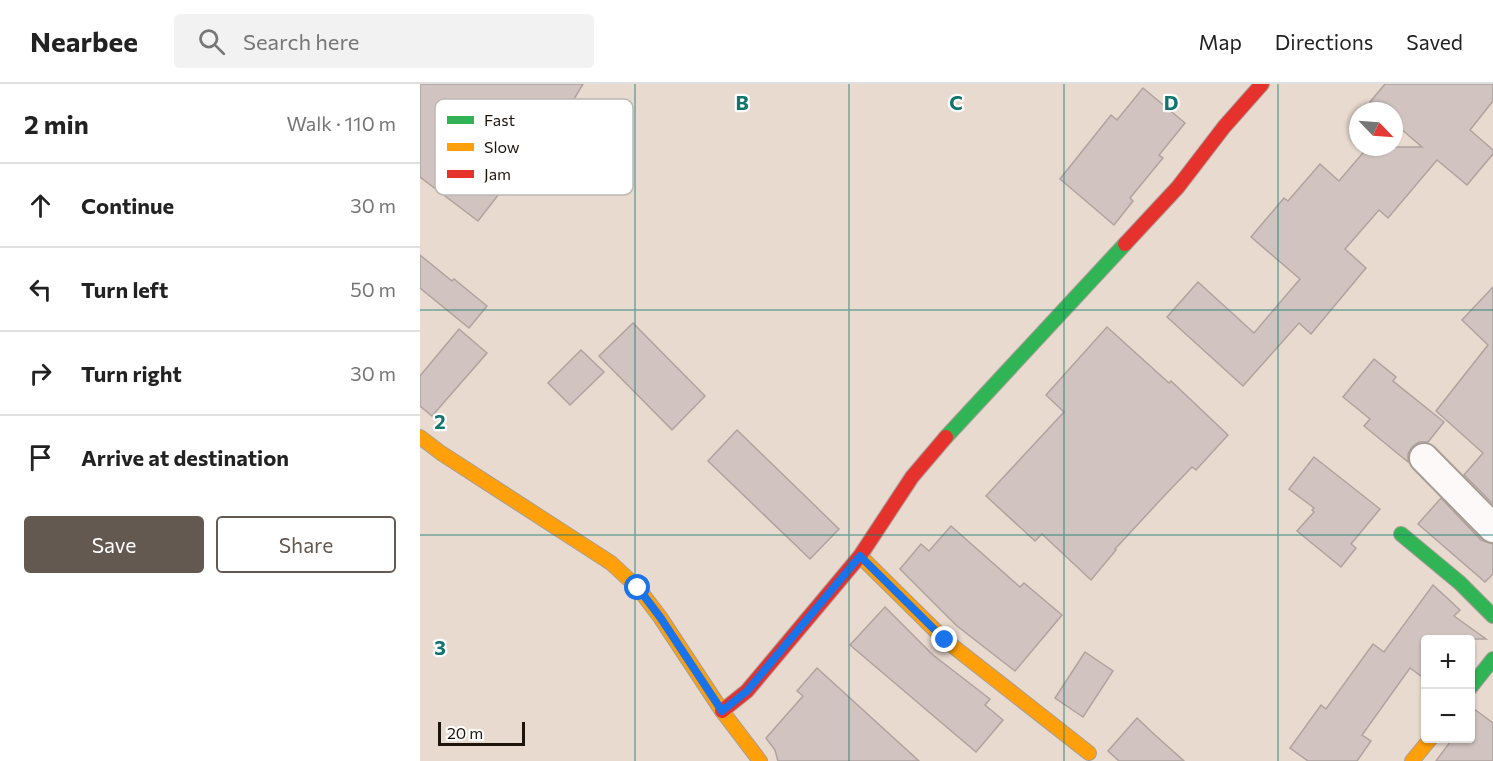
<!DOCTYPE html>
<html lang="en">
<head>
<meta charset="utf-8">
<style>
  body { margin:0; font-family:Commissioner,sans-serif; background:#f2f2f2; color:#222 }
  .controls { position:absolute; right:18px; bottom:18px; display:grid; overflow:hidden; border-radius:6px; box-shadow:0 2px 4px #0004 }
  .controls button { width:54px; height:54px; display:grid; place-items:center; padding:0; border:0; border-bottom:2px solid #e0e0e0; background:#fff; color:#222; font:30px sans-serif }
  .compass { position:absolute; left:929px; top:18px; width:54px; height:54px; border-radius:50%; background:#fff; box-shadow:0 2px 4px #0004; rotate:115deg }
  .scale { position:absolute; left:18px; bottom:15px; width:87px; box-sizing:border-box; padding-left:6px; border:3px solid #1d140c; border-top:0; font-size:16px; line-height:21px; white-space:nowrap; color:#1d140c; -webkit-text-stroke:4px #fff; paint-order:stroke }
  .stop { position:absolute; width:18px; height:18px; margin:-14px; border:4px solid #1a73e8; border-radius:50%; background:#fff }
  .stop.end { background:#1a73e8; border-color:#fff; box-shadow:0 2px 6px #0008 }
  .list { margin:0; padding:0; list-style:none }
  h2 { display:flex; justify-content:space-between; align-items:center; height:78px; margin:0; padding:0 24px; font-size:26px }
  h2 small { font-size:20px; font-weight:400; color:#767676 }
  .list li { display:grid; grid-template-columns:39px 1fr auto; gap:18px; align-items:center; box-sizing:border-box; height:84px; padding:0 24px; border-top:2px solid #e0e0e0 }
  .list b { display:block; font-size:22px; white-space:nowrap }
  .list em { font-size:20px; font-style:normal; color:#767676 }
  .actions { display:flex; gap:12px; padding:18px 24px }
  .actions a { flex:1; padding:14px 0; border:2px solid #645950; border-radius:6px; text-align:center; font-size:21px; color:#645950 }
  .actions .main { background:#645950; color:#fff }
  .icon { flex:none; width:33px; height:33px; fill:none; stroke:currentColor; stroke-width:2; stroke-linecap:round; stroke-linejoin:round }
  .map { position:relative; flex:none; width:1073px; height:677px; overflow:hidden }
  header { display:flex; align-items:center; gap:36px; box-sizing:border-box; height:84px; padding:0 30px; background:#fff; border-bottom:2px solid #e0e0e0 }
  header strong { font-size:28px }
  nav { display:flex; gap:33px; margin-inline-start:auto; font-size:21px }
  .search { width:420px; height:54px; background:#f2f2f2; display:flex; align-items:center; gap:15px; box-sizing:border-box; padding:0 21px; border-radius:6px; color:#767676; font-size:22px }
  main { display:flex }
  aside { flex:1; background:#fff }
  .map>svg:first-child { display:block }
</style>
</head>
<body>
<header>
<strong>Nearbee</strong>
<div class="search"><svg class="icon" aria-label="search" viewBox="0 0 24 24"><circle cx="10" cy="10" r="6"/><path d="M15 15l6 6"/></svg>Search here</div>
<nav><a>Map</a><a>Directions</a><a>Saved</a></nav>
</header>
<main>
<aside>
<h2>2 min<small>Walk · 110 m</small></h2>
<ul class="list">
<li><svg class="icon" aria-label="ahead" viewBox="0 0 24 24"><path d="M12 20V5M6 11l6-6 6 6"/></svg><div><b>Continue</b></div><em>30 m</em></li>
<li><svg class="icon" aria-label="left" viewBox="0 0 24 24"><path d="M17 20v-9H6M10 6l-5 5 5 5"/></svg><div><b>Turn left</b></div><em>50 m</em></li>
<li><svg class="icon" aria-label="right" viewBox="0 0 24 24"><path d="M7 20v-9h11M14 6l5 5-5 5"/></svg><div><b>Turn right</b></div><em>30 m</em></li>
<li><svg class="icon" aria-label="arrive" viewBox="0 0 24 24"><path d="M6 21V4h12l-3 4 3 4H6"/></svg><div><b>Arrive at destination</b></div></li>
</ul>
<div class="actions"><a class="main">Save</a><a>Share</a></div>
</aside>
<div class="map">
<svg width="1073" height="677" viewBox="0 0 1073 677">
  <rect width="100%" height="100%" fill="#e9dacf"/>
  <!-- building -->
  <g fill="#d1c4c0" stroke="#afa29f" stroke-width="1.5">
    <polygon points="0,0 163,0 154,15 157,17 121,71 113,66 58,137 0,93"/>
    <polygon points="965,0 1073,0 1073,17 1050,46 1073,66 1073,70 1047,101 1017,76 968,134 959,126 925,165 946,184 891,250 879,239 823,302 747,233 778,198 834,249 880,195 831,153 864,114 868,117 900,80 919,97 948,63 1002,63 974,39 974,27 960,27 950,18"/>
    <polygon points="723,4 765,39 739,71 743,74 710,114 713,117 694,141 640,95 691,31 697,36"/>
    <polygon points="0,171 32,197 34,195 67,222 49,244 0,204"/>
    <polygon points="1073,203 1073,420 1044,391 1063,369 1016,327 1068,261 1042,236"/>
    <polygon points="213,239 285,312 252,346 179,272"/>
    <polygon points="687,243 749,299 751,297 808,351 776,386 772,383 745,411 695,465 696,466 671,496 622,450 615,457 566,412 644,328 626,311"/>
    <polygon points="39,245 67,269 12,332 0,322 0,292"/>
    <polygon points="161,266 184,288 150,321 128,299"/>
    <polygon points="954,275 976,293 973,297 1024,338 1008,358 999,358 992,363 988,370 988,378 944,342 950,335 923,313"/>
    <polygon points="317,346 419,445 390,475 288,377"/>
    <polygon points="894,373 960,425 931,460 936,464 921,483 877,447 894,428 892,426 894,424 869,405"/>
    <polygon points="1021,414 1061,456 1073,460 1073,490 1065,498 998,440"/>
    <polygon points="531,442 600,503 604,499 642,531 595,587 537,542 480,485 501,460 509,467"/>
    <polygon points="1013,501 1040,526 1034,532 1066,555 1005,555 1005,595 990,584 942,651 951,657 937,677 888,677 870,664 901,621 906,625 953,560 964,568"/>
    <polygon points="465,523 513,571 570,615 565,621 583,636 556,668 430,561"/>
    <polygon points="665,568 693,587 663,633 635,614"/>
    <polygon points="397,584 499,677 358,677 355,666 346,654 383,612 377,607"/>
    <polygon points="1050,622 1073,639 1073,677 1016,677 1033,654 1050,654"/>
    <polygon points="717,634 735,651 764,677 699,677 688,667"/>
  </g>
  <g fill="none" stroke-linecap="round" stroke-linejoin="round">
    <!-- street casing -->
    <g stroke="#a89d95" stroke-width="32">
      <polyline id="street" points="1004,374 1073,444"/>
    </g>
    <!-- fast casing -->
    <g stroke="#a89d95" stroke-width="16">
      <g id="fast">
        <polyline points="526,353 705,160"/>
        <polyline points="981,450 1040,499 1073,532"/>
        <polyline points="1050,604 1073,575"/>
      </g>
    </g>
    <!-- slow casing -->
    <g stroke="#a89d95" stroke-width="16">
      <g id="slow">
        <polyline points="0,353 21,369 191,479 218,504 240,533 302,627 340,677"/>
        <polyline points="440,472 525,556 669,669"/>
        <polyline points="992,677 1011,654"/>
      </g>
    </g>
    <!-- jam casing -->
    <g stroke="#a89d95" stroke-width="16">
      <g id="jam">
        <polyline points="705,160 758,103 804,43 842,0"/>
        <polyline points="302,627 327,607 440,472 492,393 526,353"/>
      </g>
    </g>
    <!-- street -->
    <use href="#street" stroke="#fcf9f8" stroke-width="28"/>
    <!-- fast -->
    <use href="#fast" stroke="#30b455" stroke-width="14"/>
    <!-- slow -->
    <use href="#slow" stroke="#ff9f0a" stroke-width="14"/>
    <!-- jam -->
    <use href="#jam" stroke="#e5322d" stroke-width="14"/>
  </g>
  <g fill="none" stroke-linecap="round" stroke-linejoin="round">
    <!-- route -->
    <polyline stroke="#1a73e8" stroke-width="8" points="218,504 240,533 302,627 327,607 440,472 525,556"/>
  </g>
  <!-- grid -->
  <path fill="none" stroke="#0f766e" stroke-width="1.5" stroke-opacity="0.55" d="M215,0V677M429,0V677M644,0V677M858,0V677M0,226H1073M0,451H1073"/>
  <!-- legend -->
  <rect x="15" y="15" width="198" height="96" rx="9" fill="#fff" stroke="#bbb8b6" stroke-width="1.5"/>
  <rect x="27" y="32" width="27" height="8" fill="#30b455"/>
  <rect x="27" y="59" width="27" height="8" fill="#ff9f0a"/>
  <rect x="27" y="86" width="27" height="8" fill="#e5322d"/>
  <g font-size="16" fill="#1d140c">
    <text x="64" y="42">Fast</text>
    <text x="64" y="69">Slow</text>
    <text x="64" y="96">Jam</text>
  </g>
  <g font-size="20" text-anchor="middle" font-weight="bold" fill="#0f766e" stroke="#fff" stroke-width="4.5" stroke-linejoin="round" paint-order="stroke">
    <text x="322" y="26">B</text>
    <text x="536" y="26">C</text>
    <text x="751" y="26">D</text>
    <text x="20" y="345">2</text>
    <text x="20" y="571">3</text>
  </g>
</svg>
<div class="controls">
<button>+</button>
<button>−</button>
</div>
<svg class="compass" viewBox="-18 -18 36 36"><path d="M0-13l5 13h-10z" fill="#e53935"/><path d="M0 13l5-13h-10z" fill="#767676"/></svg>
<div class="scale">20 m</div>
<div class="stop" style="left:218px;top:504px"></div>
<div class="stop end" style="left:525px;top:556px"></div>
</div>
</main>
</body>
</html>
